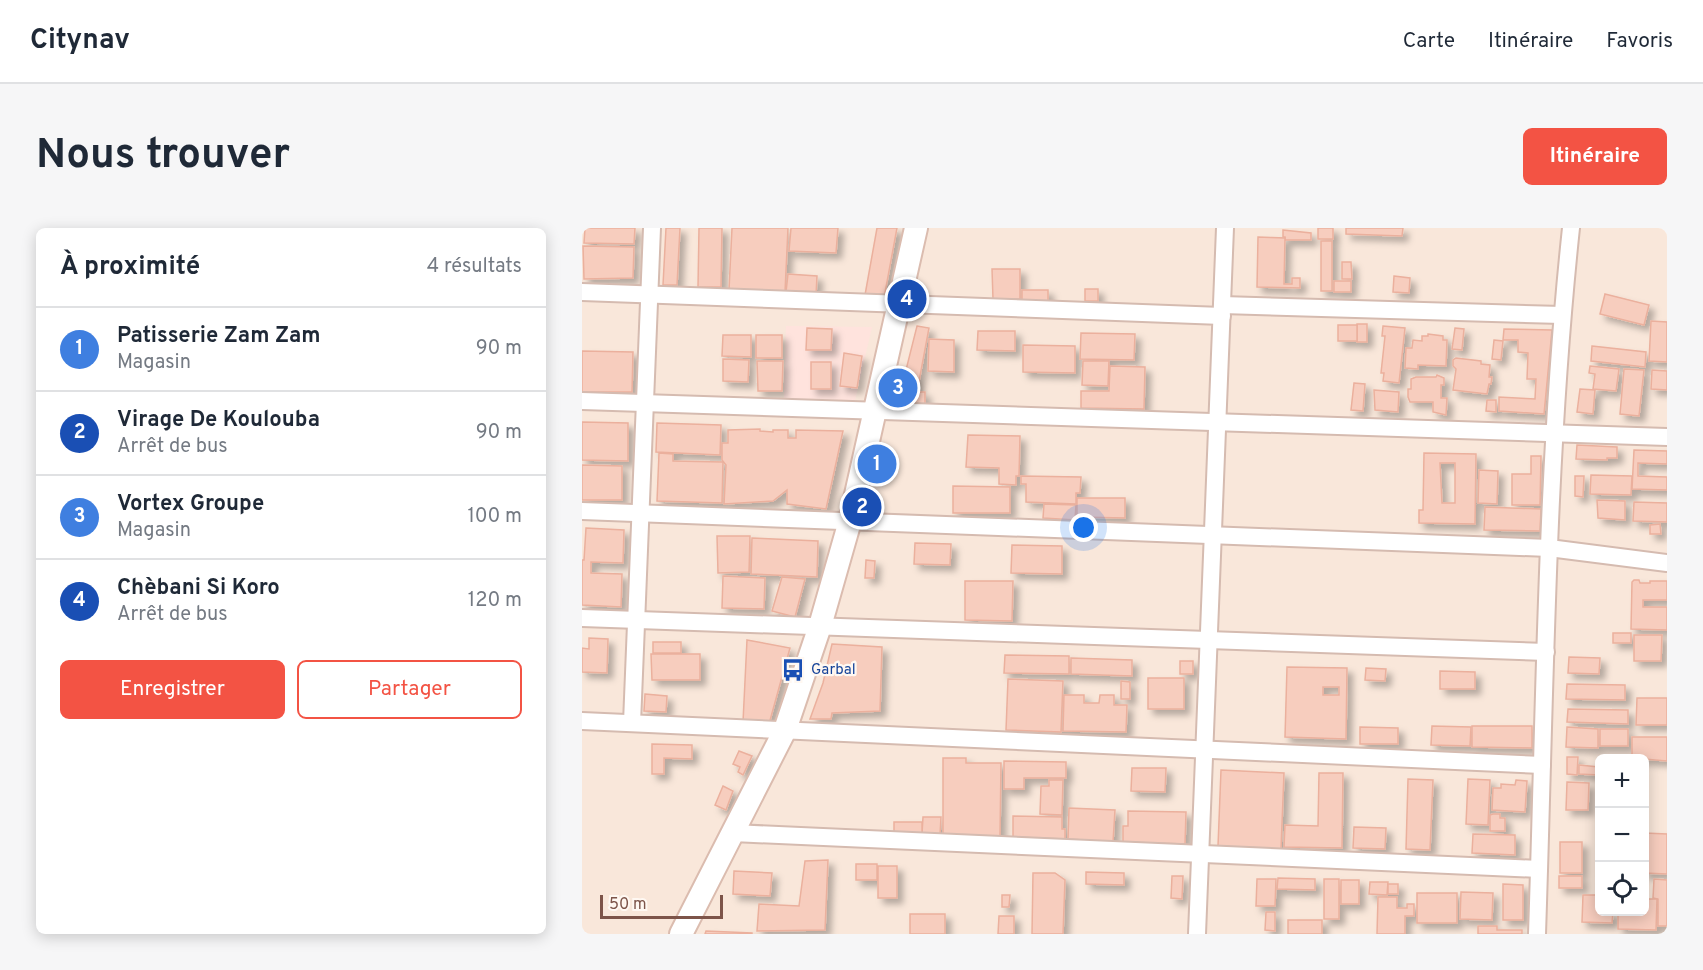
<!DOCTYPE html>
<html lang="fr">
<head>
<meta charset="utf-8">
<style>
  body { margin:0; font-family:Overpass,sans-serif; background:#f6f6f7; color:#1f2937 }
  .controls { position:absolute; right:18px; bottom:18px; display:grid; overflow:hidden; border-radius:9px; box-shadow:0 3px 15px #0003 }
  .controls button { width:54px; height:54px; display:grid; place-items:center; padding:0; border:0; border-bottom:2px solid #e0e1e3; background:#fff; color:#1f2937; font:30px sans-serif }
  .scale { position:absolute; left:18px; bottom:15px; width:123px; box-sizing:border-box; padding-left:6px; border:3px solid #7d5449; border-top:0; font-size:16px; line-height:21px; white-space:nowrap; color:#7d5449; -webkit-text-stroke:4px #fff8f2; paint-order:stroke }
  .you { position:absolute; left:502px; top:300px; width:21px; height:21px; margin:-15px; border:4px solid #fff; border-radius:50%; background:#1a73e8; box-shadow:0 0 0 9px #1a73e833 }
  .badge { display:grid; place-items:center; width:39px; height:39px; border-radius:50%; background:#f35344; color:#fff; font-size:20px; font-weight:700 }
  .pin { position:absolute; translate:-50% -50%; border:3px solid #fff; box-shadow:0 2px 6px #0006 }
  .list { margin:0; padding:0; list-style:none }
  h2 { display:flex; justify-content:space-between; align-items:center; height:78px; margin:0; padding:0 24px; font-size:26px }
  h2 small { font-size:20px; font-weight:400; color:#747a83 }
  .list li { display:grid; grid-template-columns:39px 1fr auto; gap:18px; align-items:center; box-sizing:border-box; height:84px; padding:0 24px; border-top:2px solid #e0e1e3 }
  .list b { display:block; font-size:22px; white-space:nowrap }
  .list p { margin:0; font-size:20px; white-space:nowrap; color:#747a83 }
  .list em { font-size:20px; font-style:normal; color:#747a83 }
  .actions { display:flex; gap:12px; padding:18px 24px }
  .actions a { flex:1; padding:14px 0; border:2px solid #f35344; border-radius:9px; text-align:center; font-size:21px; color:#f35344 }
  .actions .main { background:#f35344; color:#fff }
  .icon { flex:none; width:33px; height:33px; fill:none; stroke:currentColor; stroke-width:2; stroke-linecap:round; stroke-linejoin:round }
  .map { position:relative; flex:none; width:1085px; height:706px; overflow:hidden; border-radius:9px }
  header { display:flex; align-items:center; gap:36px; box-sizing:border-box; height:84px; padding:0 30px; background:#fff; border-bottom:2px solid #e0e1e3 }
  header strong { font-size:28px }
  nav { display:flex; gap:33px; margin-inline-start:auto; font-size:21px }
  .intro { display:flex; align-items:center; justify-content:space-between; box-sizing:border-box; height:144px; padding:0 36px }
  h1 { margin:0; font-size:42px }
  .button { padding:15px 27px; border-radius:9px; background:#f35344; color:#fff; font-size:21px; font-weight:700 }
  main { display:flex; gap:36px; padding:0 36px }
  aside { flex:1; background:#fff; border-radius:9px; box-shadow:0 3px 15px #0003 }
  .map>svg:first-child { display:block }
</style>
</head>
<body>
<header>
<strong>Citynav</strong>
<nav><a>Carte</a><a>Itinéraire</a><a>Favoris</a></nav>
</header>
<div class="intro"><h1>Nous trouver</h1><a class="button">Itinéraire</a></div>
<main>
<aside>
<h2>À proximité<small>4 résultats</small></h2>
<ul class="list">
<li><span class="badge" style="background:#3f7fe0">1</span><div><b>Patisserie Zam Zam</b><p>Magasin</p></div><em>90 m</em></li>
<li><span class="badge" style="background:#1a4fb4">2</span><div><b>Virage De Koulouba</b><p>Arrêt de bus</p></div><em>90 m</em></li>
<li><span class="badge" style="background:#3f7fe0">3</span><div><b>Vortex Groupe</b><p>Magasin</p></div><em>100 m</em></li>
<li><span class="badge" style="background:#1a4fb4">4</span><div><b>Chèbani Si Koro</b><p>Arrêt de bus</p></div><em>120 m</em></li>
</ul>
<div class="actions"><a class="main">Enregistrer</a><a>Partager</a></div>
</aside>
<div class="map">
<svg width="1085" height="706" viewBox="0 0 1085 706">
  <defs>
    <filter id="shadow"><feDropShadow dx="5.5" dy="5.5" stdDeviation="3" flood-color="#0004"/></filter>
  </defs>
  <rect width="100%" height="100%" fill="#fef4ea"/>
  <!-- residential -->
  <path fill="#f9e7da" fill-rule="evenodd" d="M0,0H1085V706H0ZM1017,530H1062V684H1017Z"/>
  <!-- commercial -->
  <polygon fill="#ffe3dd" points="204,98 290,99 273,173 202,171"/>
  <!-- building -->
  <g fill="#f7cdbe" stroke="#ebb09d" stroke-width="1.5" fill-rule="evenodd" filter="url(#shadow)">
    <polygon points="3,0 53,0 52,16 2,15"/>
    <polygon points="84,0 98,0 95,57 81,57"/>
    <polygon points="117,0 140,0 139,59 116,59"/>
    <polygon points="150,0 206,0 203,64 147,62"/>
    <polygon points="209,0 256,0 254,25 207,23"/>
    <polygon points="295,0 315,0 302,70 283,67"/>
    <rect x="736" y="0" width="15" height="11"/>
    <polygon points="764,0 821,0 820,8 764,6"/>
    <polygon points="701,2 729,5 729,12 703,12 703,9 701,9"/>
    <polygon points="676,9 703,10 702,56 710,56 710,50 718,50 718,60 675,59"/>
    <rect x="739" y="13" width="11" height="50"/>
    <polygon points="1,18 52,19 51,50 2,51"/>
    <polygon points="760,34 769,34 770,51 760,51"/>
    <polygon points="410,41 438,41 438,71 411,71"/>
    <polygon points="206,46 235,48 234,67 204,64"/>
    <polygon points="812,48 828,50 827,65 811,64"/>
    <rect x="752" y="53" width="17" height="11"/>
    <rect x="503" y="61" width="13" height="12"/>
    <rect x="440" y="62" width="26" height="11"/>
    <polygon points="1023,66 1067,77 1062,97 1018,86"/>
    <polygon points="1069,93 1085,94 1085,134 1067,133"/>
    <rect x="775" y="96" width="10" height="18"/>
    <rect x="756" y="97" width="19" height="16"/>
    <polygon points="335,98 347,100 335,164 343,164 343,177 315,176 320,142 324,142"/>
    <polygon points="801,98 823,100 817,155 801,153 802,145 799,145 803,108 800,108"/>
    <polygon points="225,100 250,101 249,122 224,122"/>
    <polygon points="873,100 882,101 880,122 870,121"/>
    <polygon points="922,101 970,102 962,186 917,183 917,169 953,171 954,151 945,151 946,125 936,124 936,112 921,112"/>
    <polygon points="396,103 433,103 433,123 395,122"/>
    <polygon points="499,105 553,106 552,132 498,131"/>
    <polygon points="846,106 861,108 861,112 865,112 864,138 836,137 836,141 823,140 824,120 830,120 831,112 840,113 840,108 846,108"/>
    <polygon points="141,107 169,107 169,129 140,128"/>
    <rect x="174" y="107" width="26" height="23"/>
    <polygon points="347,111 372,112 372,144 346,143"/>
    <polygon points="912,112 921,113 919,132 910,131"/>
    <polygon points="441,117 493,118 493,145 441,144"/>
    <polygon points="1010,118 1064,124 1063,139 1009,133"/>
    <polygon points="0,123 51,124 50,164 0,164"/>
    <polygon points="262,125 280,128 275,160 258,158"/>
    <polygon points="874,130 899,133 899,136 908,137 907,149 910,149 909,156 907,156 905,166 871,162 874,141 871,138 871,132"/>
    <polygon points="141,131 167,132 166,154 141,153"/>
    <polygon points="175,133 201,133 200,163 176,163"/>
    <polygon points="501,133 527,133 526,158 500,157"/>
    <rect x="229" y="134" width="20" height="27"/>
    <polygon points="528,138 563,139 562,181 499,180 499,163 527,163"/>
    <polygon points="1008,138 1037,141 1034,163 1011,161 1013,146 1007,145"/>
    <polygon points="1042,141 1062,142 1057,188 1038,186"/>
    <polygon points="1070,142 1085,143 1085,162 1069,161"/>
    <polygon points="855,147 862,150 862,157 859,157 859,170 865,170 864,187 851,184 851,174 828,174 826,169 826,161 829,161 829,151 834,149 854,149"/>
    <polygon points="772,155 783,156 781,183 769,182"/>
    <polygon points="998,161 1013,162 1011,186 995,184"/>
    <polygon points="792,162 817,164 816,184 793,182"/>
    <polygon points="905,172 914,172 914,184 904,183"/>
    <polygon points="0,194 46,195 46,233 0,232"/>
    <polygon points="75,195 139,197 138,227 74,224"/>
    <polygon points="178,201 178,203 191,204 191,202 206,202 206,210 214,210 214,202 261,203 244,281 205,276 205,262 191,273 142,276 144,237 140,232 140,215 146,215 146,202"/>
    <polygon points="386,207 438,208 437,248 434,248 434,257 417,256 417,240 384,239"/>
    <polygon points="995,217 1035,219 1035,230 1025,230 1025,232 994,231"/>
    <polygon points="1052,222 1085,223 1085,236 1056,235 1056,248 1085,249 1085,262 1050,261"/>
    <polygon points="77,225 91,226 91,233 141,234 140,275 75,273"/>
    <path d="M842,225L894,226L893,296L837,295V282H841ZM858,235H873V275H860Z"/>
    <polygon points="949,228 959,228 958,277 930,277 930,246 949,246"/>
    <polygon points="0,237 40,238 40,272 0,272"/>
    <polygon points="897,242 916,243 915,276 896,275"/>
    <polygon points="1009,247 1050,248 1049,267 1008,266"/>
    <polygon points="439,248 499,249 498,265 494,265 494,276 444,274 444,256 439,256"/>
    <polygon points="993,248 1002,248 1001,269 993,268"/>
    <polygon points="371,258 428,259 428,285 371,285"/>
    <polygon points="495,270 543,270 543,290 495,289"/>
    <polygon points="1015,272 1043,273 1043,292 1016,290"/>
    <polygon points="1052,274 1085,275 1085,294 1051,293"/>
    <polygon points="462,276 494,277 493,292 461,290"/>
    <polygon points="903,279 959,281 958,303 902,302"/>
    <polygon points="1078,296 1079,306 1068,306 1068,297"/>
    <polygon points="4,300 42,302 41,335 9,334 9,345 40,346 39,379 0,377 0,332 2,332"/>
    <polygon points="135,308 168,308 167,344 136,345"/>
    <polygon points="170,310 236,313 235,349 169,346"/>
    <polygon points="333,315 369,316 368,337 332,336"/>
    <polygon points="430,317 480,318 480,346 429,345"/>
    <polygon points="284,332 293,333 292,350 283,350"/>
    <polygon points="141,348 183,350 182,381 140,380"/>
    <polygon points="200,349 223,351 213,389 190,383"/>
    <polygon points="1052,352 1057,352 1058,355 1068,355 1068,353 1085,353 1085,372 1061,372 1061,379 1085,379 1085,402 1049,401 1050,354"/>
    <polygon points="383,353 431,353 430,393 383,392"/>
    <rect x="1031" y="405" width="18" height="10"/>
    <polygon points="1052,407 1080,407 1079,433 1052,433"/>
    <polygon points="7,410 26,411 25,445 0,444 0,420 7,421"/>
    <polygon points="165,412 208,420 187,496 161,494"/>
    <rect x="71" y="414" width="28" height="11"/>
    <polygon points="250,416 300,419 298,483 250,485 249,491 228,491 241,455"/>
    <polygon points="69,426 118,426 118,452 70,452"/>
    <polygon points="423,427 487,428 487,446 422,445"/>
    <polygon points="987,429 1018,430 1017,446 986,445"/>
    <polygon points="489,430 550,432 550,448 489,446"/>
    <rect x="598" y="433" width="13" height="13"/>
    <path d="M705,439L765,440L764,511L703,509ZM741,459H757V467H741Z"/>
    <polygon points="784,440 804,441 803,453 783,452"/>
    <polygon points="858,443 893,444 893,461 858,461"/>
    <rect x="566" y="450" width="36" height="31"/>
    <polygon points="426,451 481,453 479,504 424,502"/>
    <polygon points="539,453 548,454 548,471 539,471"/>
    <polygon points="985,456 1043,457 1043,472 984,471"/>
    <polygon points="63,466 85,468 84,484 62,483"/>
    <polygon points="482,467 502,467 502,475 517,475 518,467 532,467 532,477 545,477 544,504 481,503"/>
    <polygon points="1055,470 1085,470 1085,497 1054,497"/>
    <polygon points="986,481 1046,482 1046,496 985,494"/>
    <polygon points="850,498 889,499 888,518 849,517"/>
    <polygon points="890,498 950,498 950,520 890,519"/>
    <polygon points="778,499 816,500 816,516 778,516"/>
    <polygon points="985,499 1016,501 1016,520 984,519"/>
    <rect x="1018" y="501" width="28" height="17"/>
    <polygon points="1050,509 1085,509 1085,533 1050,530"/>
    <polygon points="70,516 110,517 110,531 82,530 82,546 70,546"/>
    <polygon points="157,523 170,528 161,547 156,544 158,539 151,536"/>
    <polygon points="985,529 996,529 995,547 985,546"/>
    <polygon points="361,530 384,530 384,535 419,535 418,608 361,608"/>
    <polygon points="422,533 484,534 484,550 442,550 442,561 422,561"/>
    <polygon points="997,537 1017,539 1017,547 997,546"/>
    <polygon points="550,540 584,540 583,564 549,563"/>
    <polygon points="639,542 702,545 699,621 636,618"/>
    <polygon points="737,545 761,545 760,620 702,619 703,597 736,598"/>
    <polygon points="826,551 851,552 848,622 824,621"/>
    <polygon points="886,551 908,552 906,597 884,596"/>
    <polygon points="467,552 481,552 480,587 458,586 459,558 467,558"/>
    <polygon points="934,552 945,553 943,584 910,582 911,560 919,560 919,556 933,557"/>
    <polygon points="985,554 1007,555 1006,582 984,582"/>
    <polygon points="141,558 151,563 144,582 133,577"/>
    <polygon points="487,580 533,582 531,614 486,611"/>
    <polygon points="546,583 604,584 603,616 541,614 541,598 546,598"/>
    <polygon points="911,586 918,586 918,590 923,590 923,603 908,603 908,587"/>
    <polygon points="431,588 480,589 480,601 483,601 483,611 431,609"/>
    <polygon points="341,589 359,589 358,607 340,606"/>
    <rect x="312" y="594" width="28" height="16"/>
    <polygon points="772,599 804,600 803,621 771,620"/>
    <polygon points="1062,605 1085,606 1085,646 1062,645"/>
    <polygon points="891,606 933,607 933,627 890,625"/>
    <rect x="978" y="614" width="22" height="31"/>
    <polygon points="246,632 243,702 175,703 177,676 217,678 223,633"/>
    <rect x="274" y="636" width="21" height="16"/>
    <rect x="296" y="638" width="19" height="32"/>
    <polygon points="152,643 190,645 188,668 151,666"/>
    <polygon points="504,644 542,645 542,657 504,656"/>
    <polygon points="451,645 473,645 483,652 481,706 450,706"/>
    <polygon points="590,648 601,648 600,671 589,670"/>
    <rect x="977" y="648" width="23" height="12"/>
    <polygon points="696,650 733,651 733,662 695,661"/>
    <polygon points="675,651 694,651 693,678 674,678"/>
    <rect x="742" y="651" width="15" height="40"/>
    <polygon points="1072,651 1085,652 1085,698 1076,698 1076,671 1071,670"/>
    <rect x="759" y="652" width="18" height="24"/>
    <polygon points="788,654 806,654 805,667 787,666"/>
    <rect x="806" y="656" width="10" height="10"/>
    <polygon points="921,656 941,657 941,692 921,692"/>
    <polygon points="879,664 911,665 910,692 878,691"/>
    <rect x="835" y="665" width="40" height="30"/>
    <polygon points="420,667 428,667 427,679 420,679"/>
    <polygon points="1001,667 1017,667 1017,684 1031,684 1030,695 1000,694"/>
    <polygon points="796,669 815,669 815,680 825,680 825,676 832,676 832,688 823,688 823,706 795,706"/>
    <polygon points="1062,671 1075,671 1074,702 1036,701 1036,684 1062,684"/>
    <polygon points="684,684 693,684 693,703 683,702"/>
    <rect x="328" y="686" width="35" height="20"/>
    <polygon points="417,688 432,688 432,706 416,706"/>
    <rect x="706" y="692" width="34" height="14"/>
    <polygon points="896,698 915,698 915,702 940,702 940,706 896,706"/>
    <polygon points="124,703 170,705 170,706 123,706"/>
  </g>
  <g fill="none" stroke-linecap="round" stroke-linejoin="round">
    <!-- minor casing -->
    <g stroke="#d5bbb0" stroke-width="20">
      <g id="minor">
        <polyline points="0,64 640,88"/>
        <polyline points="640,77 980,87"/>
        <polyline points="0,173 1085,209"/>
        <polyline points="0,283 967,320 1085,335"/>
        <polyline points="0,390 964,424"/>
        <polyline points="0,493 960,537"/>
        <polyline points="50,495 70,0"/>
        <polyline points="151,605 957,641"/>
        <polyline points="615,706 643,0"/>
        <path d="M955,706C963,471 964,234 989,0"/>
      </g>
    </g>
    <!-- secondary casing -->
    <g stroke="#dbbcaf" stroke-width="26">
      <polyline id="secondary" points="99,706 203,502 238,398 268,293 334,0"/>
    </g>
    <!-- minor -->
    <use href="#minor" stroke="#fff" stroke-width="16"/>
    <!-- secondary -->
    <use href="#secondary" stroke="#fff" stroke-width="22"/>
  </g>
  <!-- icons -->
  <defs>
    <g id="bus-bare" transform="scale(1.8)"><path d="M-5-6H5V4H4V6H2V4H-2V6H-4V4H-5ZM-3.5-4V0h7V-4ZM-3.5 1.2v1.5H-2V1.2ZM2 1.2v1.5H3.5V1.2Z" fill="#1a4fb4" stroke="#fff8f2" stroke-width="2.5" paint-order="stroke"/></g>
  </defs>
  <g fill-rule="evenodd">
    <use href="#bus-bare" x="211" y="442"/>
  </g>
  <g text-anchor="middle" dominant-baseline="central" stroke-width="4.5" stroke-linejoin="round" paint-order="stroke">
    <!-- transit labels -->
    <g font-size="15" fill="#164399" stroke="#fff8f2" text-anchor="start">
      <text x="229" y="442">Garbal</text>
    </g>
  </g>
</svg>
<div class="controls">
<button>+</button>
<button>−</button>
<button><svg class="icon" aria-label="locate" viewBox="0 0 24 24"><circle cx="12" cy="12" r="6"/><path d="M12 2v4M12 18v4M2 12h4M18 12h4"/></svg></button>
</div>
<div class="scale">50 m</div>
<div class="you"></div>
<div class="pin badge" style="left:295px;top:236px;background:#3f7fe0">1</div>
<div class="pin badge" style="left:280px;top:279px;background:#1a4fb4">2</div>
<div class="pin badge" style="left:316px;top:160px;background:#3f7fe0">3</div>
<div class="pin badge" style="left:325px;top:71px;background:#1a4fb4">4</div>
</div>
</main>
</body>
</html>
